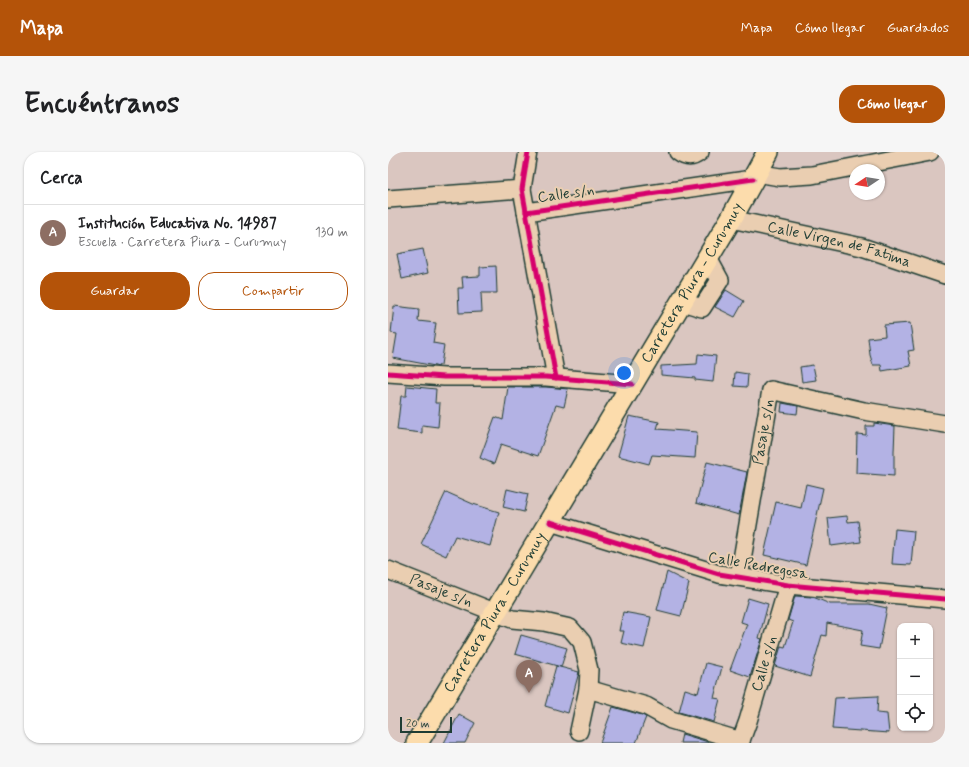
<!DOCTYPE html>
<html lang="es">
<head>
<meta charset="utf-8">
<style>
  body { margin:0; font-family:Mynerve,sans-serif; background:#f6f6f6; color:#202124 }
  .controls { position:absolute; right:12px; bottom:12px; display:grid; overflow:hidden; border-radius:8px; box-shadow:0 1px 3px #0004 }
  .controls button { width:36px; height:36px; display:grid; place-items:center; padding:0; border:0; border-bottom:1px solid #e0e0e0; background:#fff; color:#202124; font:20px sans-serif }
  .compass { position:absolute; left:461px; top:12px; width:36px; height:36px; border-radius:50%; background:#fff; box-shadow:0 1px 3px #0004; rotate:258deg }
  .scale { position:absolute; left:12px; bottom:10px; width:52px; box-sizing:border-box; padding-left:4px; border:2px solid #1f3d34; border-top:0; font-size:11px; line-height:14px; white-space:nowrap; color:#1f3d34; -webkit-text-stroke:3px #eaceb1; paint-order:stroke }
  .you { position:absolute; left:236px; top:221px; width:14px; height:14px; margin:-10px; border:3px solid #fff; border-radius:50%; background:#1a73e8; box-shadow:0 0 0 6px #1a73e833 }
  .badge { display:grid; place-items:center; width:26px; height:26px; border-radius:50%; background:#b45309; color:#fff; font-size:13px; font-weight:700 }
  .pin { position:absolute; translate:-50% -33px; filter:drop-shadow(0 1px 2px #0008) }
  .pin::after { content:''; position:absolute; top:21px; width:14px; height:12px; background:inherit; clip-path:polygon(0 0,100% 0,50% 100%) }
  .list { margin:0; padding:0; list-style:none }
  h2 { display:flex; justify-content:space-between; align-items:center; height:52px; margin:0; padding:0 16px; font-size:17px }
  h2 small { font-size:13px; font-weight:400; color:#757577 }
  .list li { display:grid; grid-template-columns:26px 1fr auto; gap:12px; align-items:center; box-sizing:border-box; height:56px; padding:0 16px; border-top:1px solid #e0e0e0 }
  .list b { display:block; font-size:15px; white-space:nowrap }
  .list p { margin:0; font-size:13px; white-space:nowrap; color:#757577 }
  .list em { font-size:13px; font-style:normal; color:#757577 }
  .actions { display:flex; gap:8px; padding:12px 16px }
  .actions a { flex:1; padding:9px 0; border:1px solid #b45309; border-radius:16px; text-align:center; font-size:14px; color:#b45309 }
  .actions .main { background:#b45309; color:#fff }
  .icon { flex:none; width:22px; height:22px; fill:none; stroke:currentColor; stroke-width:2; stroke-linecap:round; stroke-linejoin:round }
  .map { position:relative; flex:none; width:557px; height:591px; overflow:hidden; border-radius:16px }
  header { display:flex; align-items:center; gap:24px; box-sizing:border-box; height:56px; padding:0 20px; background:#b45309; color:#fff }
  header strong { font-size:19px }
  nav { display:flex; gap:22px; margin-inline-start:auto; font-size:14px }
  .intro { display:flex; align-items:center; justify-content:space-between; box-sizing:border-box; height:96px; padding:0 24px }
  h1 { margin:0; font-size:28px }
  .button { padding:10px 18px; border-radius:16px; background:#b45309; color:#fff; font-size:14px; font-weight:700 }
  main { display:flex; gap:24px; padding:0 24px }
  aside { flex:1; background:#fff; border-radius:16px; box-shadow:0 1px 3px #0004 }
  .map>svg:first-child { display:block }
</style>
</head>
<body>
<header>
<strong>Mapa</strong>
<nav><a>Mapa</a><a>Cómo llegar</a><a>Guardados</a></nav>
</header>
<div class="intro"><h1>Encuéntranos</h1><a class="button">Cómo llegar</a></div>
<main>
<aside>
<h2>Cerca<small></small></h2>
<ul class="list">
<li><span class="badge" style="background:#8d6e63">A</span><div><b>Institución Educativa No. 14987</b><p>Escuela · Carretera Piura - Curumuy</p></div><em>130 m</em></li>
</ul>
<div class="actions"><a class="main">Guardar</a><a>Compartir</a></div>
</aside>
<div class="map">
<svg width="557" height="591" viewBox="0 0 557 591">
  <rect width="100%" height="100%" fill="#dac6c0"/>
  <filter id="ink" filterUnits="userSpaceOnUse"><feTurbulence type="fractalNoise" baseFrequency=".025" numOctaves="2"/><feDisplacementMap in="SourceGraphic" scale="8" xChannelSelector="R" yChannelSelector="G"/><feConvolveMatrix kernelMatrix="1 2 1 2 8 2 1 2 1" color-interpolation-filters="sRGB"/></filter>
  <g filter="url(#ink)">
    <!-- building -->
    <g fill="#b3b2e4" stroke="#1f3d34">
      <polygon points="35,97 40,121 14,127 9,102"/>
      <polygon points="108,114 109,141 93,141 94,160 71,161 70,136 75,136 74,125 92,124 92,115"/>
      <polygon points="338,138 356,149 347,165 327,155"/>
      <polygon points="6,154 31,157 30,169 48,171 45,191 56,193 53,213 51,213 50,215 47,214 5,206 9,182 3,181"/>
      <polygon points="522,171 526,198 520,199 523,214 494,219 493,213 485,213 482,203 480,186 497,184 496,173"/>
      <polygon points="310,202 328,204 325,230 307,228 307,226 273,223 273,214 309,212"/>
      <polygon points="425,213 428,228 414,230 412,215"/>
      <polygon points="347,220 360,222 359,235 346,234"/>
      <polygon points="19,234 48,237 47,251 52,251 50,275 34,273 34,281 9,278 13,244 18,244"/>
      <polygon points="120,235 158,235 180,237 176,255 168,253 150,304 113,292 106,312 92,306 107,265 115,268"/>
      <polygon points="394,251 410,254 409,262 393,260"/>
      <polygon points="241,264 271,270 269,277 309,280 307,306 264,303 261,312 230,304"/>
      <polygon points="486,271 507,274 506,300 506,324 468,321 469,282 478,283 478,274 486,274"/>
      <polygon points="319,310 359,320 351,363 308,351"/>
      <polygon points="418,332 435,336 418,413 376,403 388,350 413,356"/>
      <polygon points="119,337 140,342 136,360 115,355"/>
      <polygon points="58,340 85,352 111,360 102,394 67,384 58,404 33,392"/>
      <polygon points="459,364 460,370 470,369 473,390 443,394 440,366"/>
      <polygon points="507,377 526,379 523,413 504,412"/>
      <polygon points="279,420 301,431 293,464 269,458"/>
      <polygon points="407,444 425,445 442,452 481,452 499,456 491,497 472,494 475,478 439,471 438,484 434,483 422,525 387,514 393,494 397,495 405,470 400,468"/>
      <polygon points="360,446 380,452 371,486 374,487 362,525 342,518 359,472 353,470"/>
      <polygon points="235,460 263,465 256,496 233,491 236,479 231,479"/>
      <polygon points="133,483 179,496 173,515 127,502"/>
      <polygon points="318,511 334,515 326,546 332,547 326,570 291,560 297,537 310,541"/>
      <polygon points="168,514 191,520 180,561 157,554"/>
      <polygon points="490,544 489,561 499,562 501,581 444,577 447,546"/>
      <polygon points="225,555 254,563 258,565 248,591 212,591"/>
      <polygon points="71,562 87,571 77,591 56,591"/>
      <polygon points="294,582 320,590 320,591 292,591"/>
    </g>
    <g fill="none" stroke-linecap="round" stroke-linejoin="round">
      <!-- minor casing -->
      <g stroke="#1f3d34" stroke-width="20">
        <g id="minor">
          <polyline points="140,0 134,37 168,226"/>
          <path d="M290,0C298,6 305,6 312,0"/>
          <polyline points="368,21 392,25 424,23 542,0"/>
          <polyline points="0,47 134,37"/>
          <polyline points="138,60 365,27"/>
          <path id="s1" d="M343,67L474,95L557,123"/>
          <polyline points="294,150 314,156 332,128 320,106"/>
          <polyline points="0,221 56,225 158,225 244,232"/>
          <polyline points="162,370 331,422 400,433 557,447"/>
          <path id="s2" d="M0,418L124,467L156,470L182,476L194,490L201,518L200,537L191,579"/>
          <path id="s3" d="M351,425L383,238L476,259L557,272"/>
          <polyline points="200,537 258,554 283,568 353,589"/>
          <path id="s4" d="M352,591L360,569L400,433"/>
        </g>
      </g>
      <!-- major casing -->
      <g stroke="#1f3d34" stroke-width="24">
        <g id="major">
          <path id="s5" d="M29,591L343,67L380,0"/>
        </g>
      </g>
      <!-- minor -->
      <use href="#minor" stroke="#eaceb1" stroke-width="17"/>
      <!-- major -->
      <use href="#major" stroke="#fcdcac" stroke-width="21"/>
      <!-- cycleway casing -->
      <g stroke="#eaceb1" stroke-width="8">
        <g id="cycleway">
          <polyline points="140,0 134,37 168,226"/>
          <polyline points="138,60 365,27"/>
          <polyline points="0,221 56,225 158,225 244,232"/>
          <polyline points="162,370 331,422 400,433 557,447"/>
        </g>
      </g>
      <!-- cycleway -->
      <use href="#cycleway" stroke="#d6006c" stroke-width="5"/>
    </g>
  </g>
  <g text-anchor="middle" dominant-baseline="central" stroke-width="4" stroke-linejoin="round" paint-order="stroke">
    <!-- street labels -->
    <g font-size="15" fill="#1f3d34" stroke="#eaceb1">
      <text transform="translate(178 42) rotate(-8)">Calle s/n</text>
      <text stroke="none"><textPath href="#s1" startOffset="111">Calle Virgen de Fatima</textPath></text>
      <text stroke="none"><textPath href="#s5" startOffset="536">Carretera Piura - Curumuy</textPath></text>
      <text stroke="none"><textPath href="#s3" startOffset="147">Pasaje s/n</textPath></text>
      <text transform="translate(370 414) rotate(10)">Calle Pedregosa</text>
      <text stroke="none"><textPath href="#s2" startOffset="57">Pasaje s/n</textPath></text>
      <text stroke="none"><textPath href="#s5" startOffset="152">Carretera Piura - Curumuy</textPath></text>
      <text stroke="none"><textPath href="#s4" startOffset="83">Calle s/n</textPath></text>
    </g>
  </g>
</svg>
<div class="controls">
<button>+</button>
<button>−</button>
<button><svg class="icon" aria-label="locate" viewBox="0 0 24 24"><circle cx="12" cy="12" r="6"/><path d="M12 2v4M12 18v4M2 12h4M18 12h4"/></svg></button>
</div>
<svg class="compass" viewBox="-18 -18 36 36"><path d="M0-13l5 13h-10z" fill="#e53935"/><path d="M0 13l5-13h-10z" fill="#757577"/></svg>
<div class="scale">20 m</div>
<div class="you"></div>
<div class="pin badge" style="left:141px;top:541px;background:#8d6e63">A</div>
</div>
</main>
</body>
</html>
